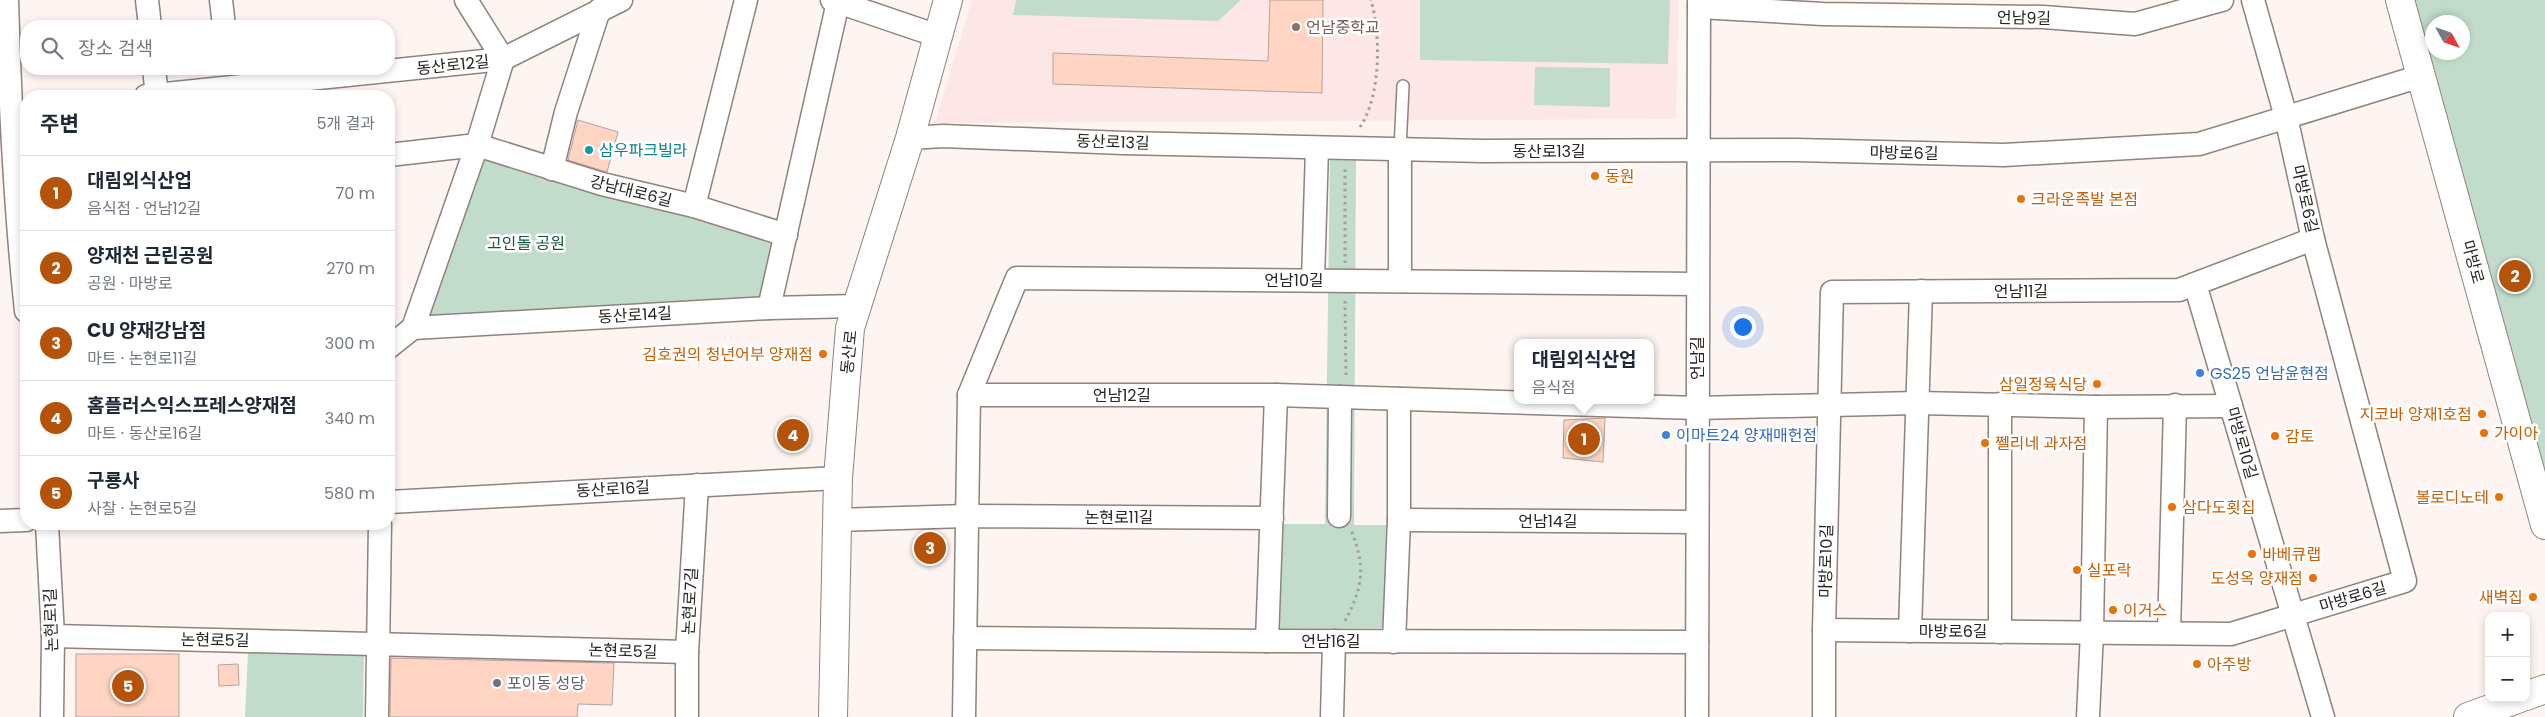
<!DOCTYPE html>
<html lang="ko">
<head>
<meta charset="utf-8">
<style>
  body { margin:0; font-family:Poppins,"Noto Sans KR",sans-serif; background:#f2f2f3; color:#1f2937 }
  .controls { position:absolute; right:15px; bottom:15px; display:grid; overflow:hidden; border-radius:10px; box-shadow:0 2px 8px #0003 }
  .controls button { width:45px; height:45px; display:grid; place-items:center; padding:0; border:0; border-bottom:1px solid #e0e1e3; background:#fff; color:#1f2937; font:25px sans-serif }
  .compass { position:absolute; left:2425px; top:15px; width:45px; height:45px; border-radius:50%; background:#fff; box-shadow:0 2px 8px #0003; rotate:130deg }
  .you { position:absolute; left:1742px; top:326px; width:18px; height:18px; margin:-12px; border:4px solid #fff; border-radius:50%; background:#1a73e8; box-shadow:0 0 0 8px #1a73e833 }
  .badge { display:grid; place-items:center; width:32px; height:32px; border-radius:50%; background:#b45309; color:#fff; font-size:16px; font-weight:700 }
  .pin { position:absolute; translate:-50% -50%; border:2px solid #fff; box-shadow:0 1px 5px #0006 }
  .popup { position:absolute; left:1514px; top:339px; width:140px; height:65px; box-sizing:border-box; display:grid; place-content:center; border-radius:10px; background:#fff; filter:drop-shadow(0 1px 4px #0005); font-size:16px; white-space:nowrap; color:#747a83 }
  .popup b { font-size:19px; color:#1f2937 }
  .popup::after { content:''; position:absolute; left:50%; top:100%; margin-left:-10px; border:10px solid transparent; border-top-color:#fff }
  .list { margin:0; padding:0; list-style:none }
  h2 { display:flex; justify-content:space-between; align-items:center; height:65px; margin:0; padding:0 20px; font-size:21px }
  h2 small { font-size:16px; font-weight:400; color:#747a83 }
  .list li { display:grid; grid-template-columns:32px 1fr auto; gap:15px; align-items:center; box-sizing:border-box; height:75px; padding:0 20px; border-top:1px solid #e0e1e3 }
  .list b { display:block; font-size:19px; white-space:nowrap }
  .list p { margin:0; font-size:16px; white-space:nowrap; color:#747a83 }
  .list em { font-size:16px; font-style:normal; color:#747a83 }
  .icon { flex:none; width:28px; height:28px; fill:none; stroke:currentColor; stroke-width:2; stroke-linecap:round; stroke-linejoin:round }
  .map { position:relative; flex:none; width:2545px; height:717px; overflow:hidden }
  .search { position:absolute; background:#fff; box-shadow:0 2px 8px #0003; left:20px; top:20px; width:375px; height:55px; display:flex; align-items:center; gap:12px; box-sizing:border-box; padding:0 18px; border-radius:20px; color:#747a83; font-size:19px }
  .panel { position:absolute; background:#fff; box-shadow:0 2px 8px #0003; left:20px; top:90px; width:375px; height:440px; border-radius:20px }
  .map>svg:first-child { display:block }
</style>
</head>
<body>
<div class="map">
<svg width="2545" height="717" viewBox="0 0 2545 717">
  <rect width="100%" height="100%" fill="#fef4f1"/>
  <!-- education -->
  <polygon fill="#fde7e6" points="972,0 1679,0 1676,119 935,123"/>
  <!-- green -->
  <g fill="#c2dccc" fill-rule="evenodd">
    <polygon points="1016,0 1241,0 1218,21 1013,15"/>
    <polygon points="1420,0 1670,0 1668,64 1420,60"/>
    <path d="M2409,0H2545V499ZM2432,22H2462V52H2432Z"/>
    <polygon points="1535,67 1610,68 1610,107 1534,105"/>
    <polygon points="477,145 786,235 769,308 413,328"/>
    <polygon points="1330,156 1356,157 1354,525 1390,525 1388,628 1278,629 1280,524 1325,524"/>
    <polygon points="248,652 364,652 363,717 245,717"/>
  </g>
  <!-- building -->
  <g fill="#ffd4c2" stroke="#b3a49e">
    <polygon points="1270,0 1323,0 1322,93 1053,84 1053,53 1268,61"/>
    <polygon points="578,120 618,132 607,172 568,160"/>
    <polygon points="1605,418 1603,462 1563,458 1564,420"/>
    <rect x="76" y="654" width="103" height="63"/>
    <polygon points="391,658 614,663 612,705 578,704 577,717 390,717"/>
    <polygon points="238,664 239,685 219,686 218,665"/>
  </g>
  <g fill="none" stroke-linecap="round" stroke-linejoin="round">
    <!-- lane casing -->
    <g stroke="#90827c" stroke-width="14">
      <polyline id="lane" points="1400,150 1403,86"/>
    </g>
    <!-- street casing -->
    <g stroke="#90827c" stroke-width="25">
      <g id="street">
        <path d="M7,0C10,104 15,208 26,311"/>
        <polyline points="147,0 150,26"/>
        <polyline points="221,0 224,26"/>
        <polyline points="832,0 938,36"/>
        <polyline points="1699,7 1823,14 2043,17 2135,24 2222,0"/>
        <polyline points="154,69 157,95"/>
        <polyline points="146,96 503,59 621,0"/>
        <polyline points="910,138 943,136 1123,143 1483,151 1796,150 2004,155 2199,144 2421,76"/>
        <polyline points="389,155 477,145 602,184 694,206 786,235"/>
        <polyline points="552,169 566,112 599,10"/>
        <polyline points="694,206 746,0"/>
        <polyline points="1313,280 1317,148"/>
        <polyline points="1400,280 1400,150"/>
        <polyline points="2195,284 2323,717"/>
        <polyline points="769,308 838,2"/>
        <polyline points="413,328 769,308 857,306"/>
        <polyline points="413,328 477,145 503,59 466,0"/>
        <polyline points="389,347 413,328"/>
        <polyline points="969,395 1276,395 1697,408 1917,403 2096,407 2231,406"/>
        <polyline points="2000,404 2000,632"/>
        <polyline points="389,502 838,478"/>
        <polyline points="1339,516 1340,397"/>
        <polyline points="836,520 966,516 1272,518"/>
        <polyline points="1399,520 1697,522"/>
        <polyline points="0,521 26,520"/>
        <polyline points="47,524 53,636 52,717"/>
        <polyline points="1824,630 2231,634 2405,581 2313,239 2286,117 2253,0"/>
        <polyline points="1910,631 1921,291"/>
        <polyline points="2169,633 2175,405"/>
        <polyline points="53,636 687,652"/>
        <polyline points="965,638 1267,641 1697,642"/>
        <polyline points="1267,641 1276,395"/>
        <polyline points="1394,642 1399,520 1399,399"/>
        <polyline points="377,717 380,524"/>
        <polyline points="687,717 687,652 697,485"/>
        <polyline points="964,717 969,395 1017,278 1697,284"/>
        <polyline points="1332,717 1334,641"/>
        <polyline points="1697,717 1699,0"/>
        <polyline points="1824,717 1824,630 1832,292 2179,290 2313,239"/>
        <polyline points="2088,717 2092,632 2096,407"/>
      </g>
    </g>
    <!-- secondary casing -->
    <g stroke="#90827c" stroke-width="30">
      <g id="secondary">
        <polyline points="2400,0 2545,525"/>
        <polyline points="2526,696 2545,689"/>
        <polyline points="833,717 838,478 850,328 910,138 948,0"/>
        <polyline points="2468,717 2520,698"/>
      </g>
    </g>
    <!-- path -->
    <g stroke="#a59d9b" stroke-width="3" stroke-dasharray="2.5 4" stroke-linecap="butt">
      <path d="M1360,127C1381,96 1381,35 1371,0"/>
      <polyline points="1345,263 1345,166"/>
      <polyline points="1345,301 1346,378"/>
      <path d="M1345,621C1363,587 1366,567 1351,530"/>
    </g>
    <!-- lane -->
    <use href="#lane" stroke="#fff" stroke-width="11"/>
    <!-- street -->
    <use href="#street" stroke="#fff" stroke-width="22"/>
    <!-- secondary -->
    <use href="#secondary" stroke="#fff" stroke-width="28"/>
  </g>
  <!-- markers -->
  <circle fill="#8d6e63" stroke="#fff" stroke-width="2" cx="1296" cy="27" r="5"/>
  <circle fill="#0f9aa8" stroke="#fff" stroke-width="2" cx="589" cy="150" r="5"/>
  <g fill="#e8710a" stroke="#fff" stroke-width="2">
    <circle cx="1595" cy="176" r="5"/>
    <circle cx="2021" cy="199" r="5"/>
    <circle cx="823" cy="354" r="5"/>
    <circle cx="2097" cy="384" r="5"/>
    <circle cx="2482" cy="414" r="5"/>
    <circle cx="2484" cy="433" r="5"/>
    <circle cx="2275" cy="436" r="5"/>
    <circle cx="1985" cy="443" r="5"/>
    <circle cx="2499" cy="497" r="5"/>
    <circle cx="2172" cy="507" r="5"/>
    <circle cx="2252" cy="554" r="5"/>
    <circle cx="2077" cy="570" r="5"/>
    <circle cx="2313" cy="578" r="5"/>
    <circle cx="2533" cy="597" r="5"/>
    <circle cx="2113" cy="610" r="5"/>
    <circle cx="2197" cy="664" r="5"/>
  </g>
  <g fill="#3f7fe0" stroke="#fff" stroke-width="2">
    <circle cx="2200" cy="373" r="5"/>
    <circle cx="1666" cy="435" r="5"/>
  </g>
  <circle fill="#6b7280" stroke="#fff" stroke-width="2" cx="497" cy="683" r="5"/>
  <g text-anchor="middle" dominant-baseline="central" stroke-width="5" stroke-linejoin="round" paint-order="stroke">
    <!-- street labels -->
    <g font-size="16" fill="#2a2422" stroke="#fff">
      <text transform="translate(2024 18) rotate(1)">언남9길</text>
      <text transform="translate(453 65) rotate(-6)">동산로12길</text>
      <text transform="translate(1113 142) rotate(2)">동산로13길</text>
      <text x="1549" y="151">동산로13길</text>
      <text transform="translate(1904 153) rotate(1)">마방로6길</text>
      <text transform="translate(631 191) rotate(14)">강남대로6길</text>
      <text transform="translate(2305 199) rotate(77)">마방로6길</text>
      <text transform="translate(2473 262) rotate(75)">마방로</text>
      <text x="1294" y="280">언남10길</text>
      <text x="2021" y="291">언남11길</text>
      <text transform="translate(635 315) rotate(-3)">동산로14길</text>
      <text transform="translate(849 352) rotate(-84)">동산로</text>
      <text transform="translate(1697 358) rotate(-90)">언남길</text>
      <text x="1122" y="395">언남12길</text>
      <text transform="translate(2242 443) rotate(74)">마방로10길</text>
      <text transform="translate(613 489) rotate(-3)">동산로16길</text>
      <text x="1119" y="517">논현로11길</text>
      <text x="1548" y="521">언남14길</text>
      <text transform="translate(1826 561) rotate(-89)">마방로10길</text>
      <text transform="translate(2353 597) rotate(-17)">마방로6길</text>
      <text transform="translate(690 601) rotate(-87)">논현로7길</text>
      <text transform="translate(51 620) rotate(-92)">논현로1길</text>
      <text x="1953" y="631">마방로6길</text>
      <text transform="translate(215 640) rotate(1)">논현로5길</text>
      <text x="1331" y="641">언남16길</text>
      <text transform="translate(623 651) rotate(2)">논현로5길</text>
    </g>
    <!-- education labels -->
    <g font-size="16" fill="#785e54" stroke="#fff" text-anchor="start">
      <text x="1306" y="27">언남중학교</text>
    </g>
    <!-- culture labels -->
    <g font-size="16" fill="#0d838f" stroke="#fff" text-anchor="start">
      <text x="599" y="150">삼우파크빌라</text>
    </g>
    <!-- food labels -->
    <g font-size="16" fill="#c56008" stroke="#fff" text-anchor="start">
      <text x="1605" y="176">동원</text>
      <text x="2031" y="199">크라운족발 본점</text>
      <text x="813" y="354" text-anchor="end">김호권의 청년어부 양재점</text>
      <text x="2087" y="384" text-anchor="end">삼일정육식당</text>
      <text x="2472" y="414" text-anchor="end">지코바 양재1호점</text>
      <text x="2494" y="433">가이아</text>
      <text x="2285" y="436">감토</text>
      <text x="1995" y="443">쩰리네 과자점</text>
      <text x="2489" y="497" text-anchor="end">볼로디노테</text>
      <text x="2182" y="507">삼다도횟집</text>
      <text x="2262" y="554">바베큐랩</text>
      <text x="2087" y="570">실포락</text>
      <text x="2303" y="578" text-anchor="end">도성옥 양재점</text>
      <text x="2523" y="597" text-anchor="end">새벽집</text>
      <text x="2123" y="610">이거스</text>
      <text x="2207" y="664">아주방</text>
    </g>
    <!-- park labels -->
    <g font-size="16" fill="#155a3b" stroke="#fff">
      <text x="526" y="243">고인돌 공원</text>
    </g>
    <!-- shop labels -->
    <g font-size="16" fill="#366cbe" stroke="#fff" text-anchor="start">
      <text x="2210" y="373">GS25 언남윤현점</text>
      <text x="1676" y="435">이마트24 양재매헌점</text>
    </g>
    <!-- worship labels -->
    <g font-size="16" fill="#5b616d" stroke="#fff" text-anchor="start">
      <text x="507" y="683">포이동 성당</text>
    </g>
  </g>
</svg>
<div class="controls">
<button>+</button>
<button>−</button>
</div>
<svg class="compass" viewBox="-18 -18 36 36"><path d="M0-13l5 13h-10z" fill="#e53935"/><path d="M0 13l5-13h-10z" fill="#747a83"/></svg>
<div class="you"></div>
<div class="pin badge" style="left:1584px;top:439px">1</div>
<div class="popup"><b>대림외식산업</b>음식점</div>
<div class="pin badge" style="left:2515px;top:276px">2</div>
<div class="pin badge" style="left:930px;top:548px">3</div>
<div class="pin badge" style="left:793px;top:435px">4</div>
<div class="pin badge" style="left:128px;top:686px">5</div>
<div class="search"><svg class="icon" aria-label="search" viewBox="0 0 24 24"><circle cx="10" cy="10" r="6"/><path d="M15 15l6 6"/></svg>장소 검색</div>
<section class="panel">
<h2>주변<small>5개 결과</small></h2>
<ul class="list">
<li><span class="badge">1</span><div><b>대림외식산업</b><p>음식점 · 언남12길</p></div><em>70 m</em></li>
<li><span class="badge">2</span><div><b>양재천 근린공원</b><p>공원 · 마방로</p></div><em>270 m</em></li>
<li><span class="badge">3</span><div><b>CU 양재강남점</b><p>마트 · 논현로11길</p></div><em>300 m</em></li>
<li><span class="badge">4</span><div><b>홈플러스익스프레스양재점</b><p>마트 · 동산로16길</p></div><em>340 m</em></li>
<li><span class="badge">5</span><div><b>구룡사</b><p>사찰 · 논현로5길</p></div><em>580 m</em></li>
</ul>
</section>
</div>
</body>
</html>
